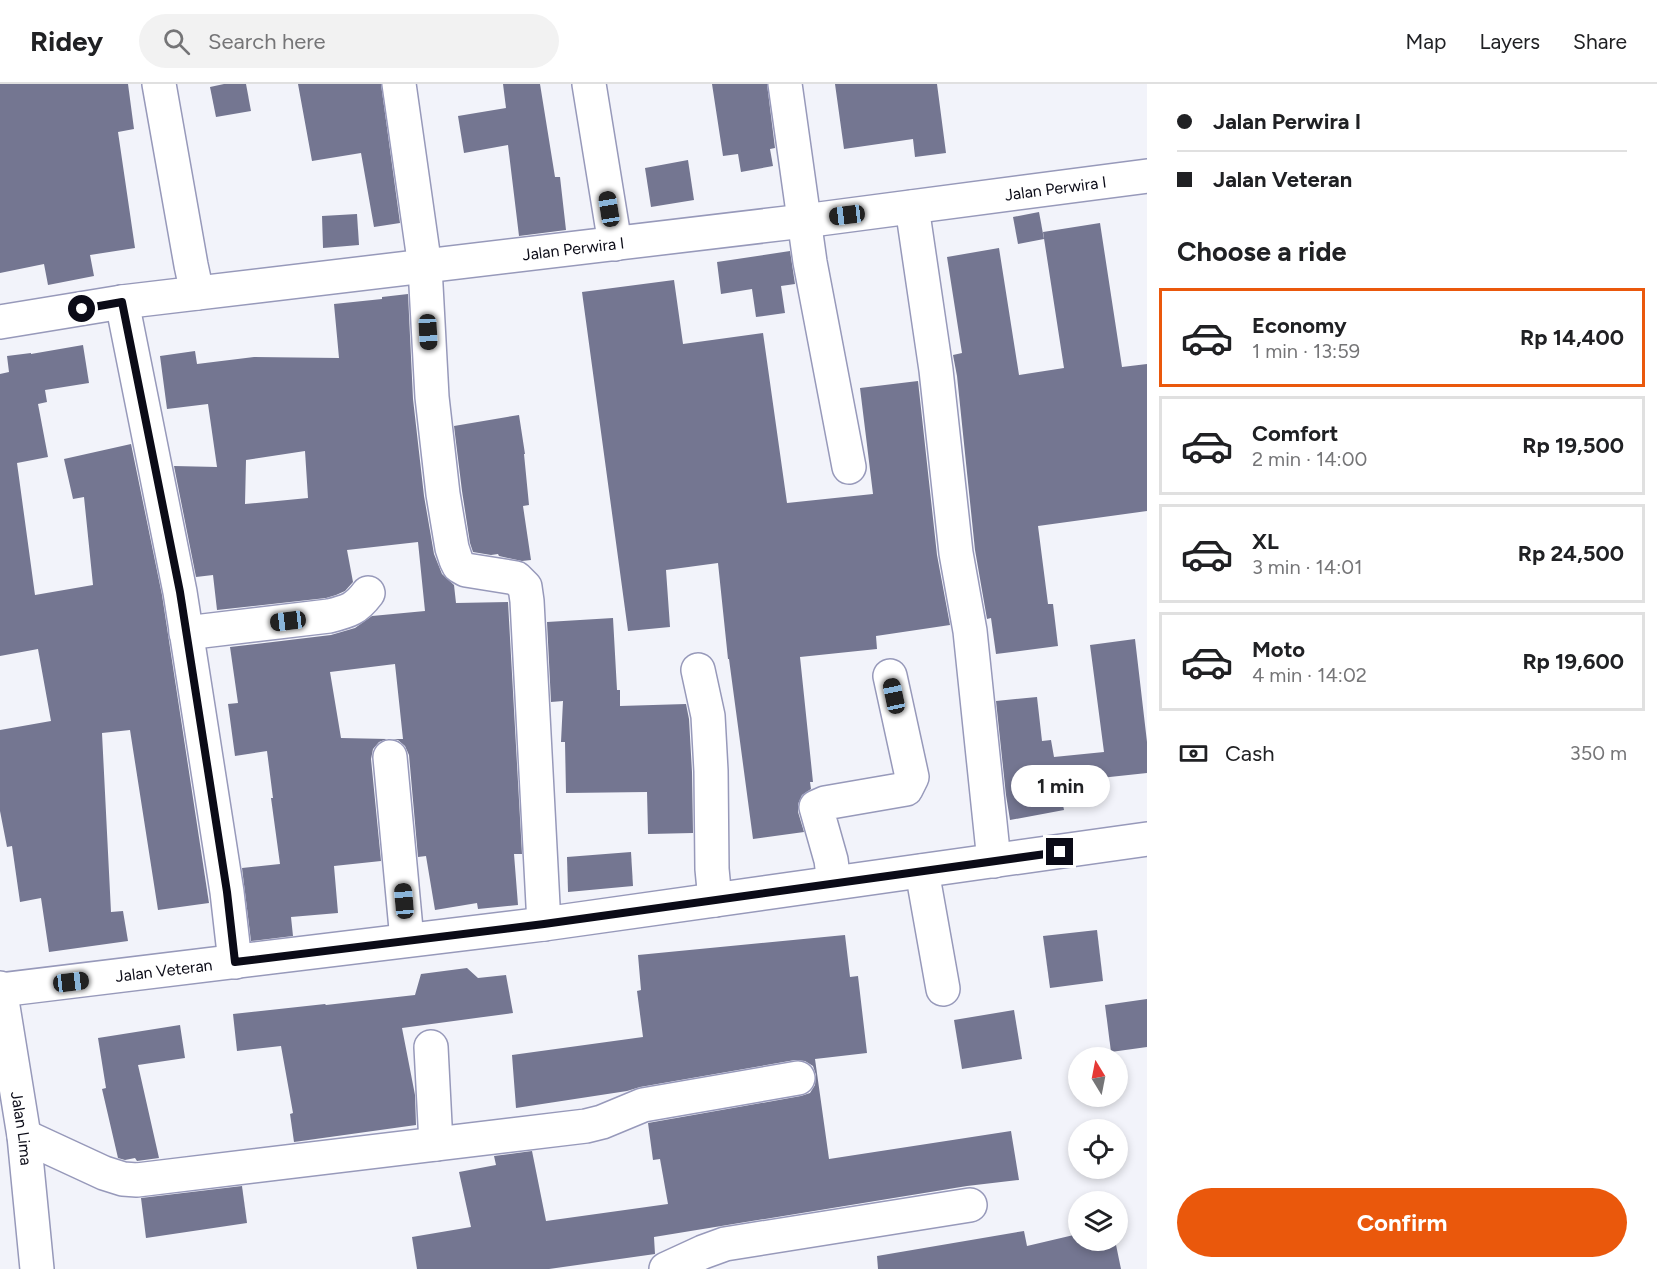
<!DOCTYPE html>
<html lang="en">
<head>
<meta charset="utf-8">
<style>
  body { margin:0; font-family:Figtree,sans-serif; background:#f2f2f2; color:#202124; height:100vh; display:flex; flex-direction:column; font-size:22px; white-space:nowrap }
  * { box-sizing:border-box; margin:0 }
  p { font-size:20px; color:#757577 }
  .icon { flex:none; width:33px; height:33px; fill:none; stroke:currentColor; stroke-width:2; stroke-linecap:round; stroke-linejoin:round }
  .map { position:relative; flex:1; overflow:hidden }
  .details { display:flex; flex-direction:column; background:#fff; width:510px }
  .details>* { flex:none }
  .banner { display:grid; align-content:center; height:132px; padding:0 30px; background:#fff }
  .needle { width:39px; rotate:350deg }
  .fabs { position:absolute; left:1068px; top:963px; display:grid; gap:12px }
  .fabs a { display:grid; place-items:center; width:60px; height:60px; border-radius:50%; background:#fff; box-shadow:0 3px 9px #0003; font-size:30px }
  .end { position:absolute; width:27px; height:27px; margin:-14px; border:8px solid #0b0b17; background:#fff; box-shadow:0 0 0 3px #fff }
  .from { border-radius:50% }
  .bubble { position:absolute; height:42px; border-radius:21px; background:#fff; box-shadow:0 3px 9px #0003; font-size:20px; font-weight:700; line-height:42px; text-align:center }
  .car { position:absolute; width:18px; height:36px; margin:-18px -9px; border-radius:8px; box-shadow:0 0 4px 2px #0007; background:linear-gradient(#222 24%,#8ab4d8 0 40%,#222 0 76%,#8ab4d8 0 86%,#222 0) }
  .banner b { display:flex; align-items:center; gap:21px; height:57px; font-size:22px }
  .banner b+b { border-top:2px solid #e0e0e0 }
  .banner i { width:15px; height:15px; background:#202124 }
  ul { padding:0; list-style:none }
  li { display:flex; align-items:center; gap:18px; height:99px; margin:0 12px 9px; padding:0 18px; border:3px solid #e0e0e0; border-radius:0px }
  li div { flex:1 }
  li b { display:block; font-size:22px }
  li em { font-style:normal; font-weight:700 }
  li.selected { border-color:#ea580c }
  li>.icon { width:54px; height:54px; stroke-width:1.5 }
  h2 { padding:0 30px; font-size:27px; line-height:72px }
  .pay { display:flex; align-items:center; gap:15px; height:66px; padding:0 30px; font-size:22px }
  .pay p { margin-inline-start:auto }
  .primary-button { display:flex; gap:12px; margin-top:auto; padding:12px 30px }
  .primary-button a { flex:1; height:69px; border-radius:36px; background:#ea580c; color:#fff; font-size:24px; font-weight:700; line-height:69px; text-align:center }
  header { display:flex; align-items:center; gap:36px; box-sizing:border-box; height:84px; padding:0 30px; background:#fff; border-bottom:2px solid #e0e0e0 }
  header strong { font-size:28px }
  nav { display:flex; gap:33px; margin-inline-start:auto; font-size:21px }
  .search { width:420px; height:54px; background:#f2f2f2; display:flex; align-items:center; gap:15px; box-sizing:border-box; padding:0 21px; border-radius:33px; color:#757577; font-size:22px }
  main { display:flex; flex:1; min-height:0 }
  .map>svg:first-child { display:block }
  .building { fill:#747691; fill-rule:evenodd }
  .lines { fill:none; stroke-linecap:round; stroke-linejoin:round }
  .minor-casing { stroke:#9799ba; stroke-width:36 }
  .minor { stroke:#fff; stroke-width:33 }
  .route { stroke:#0b0b17; stroke-width:8 }
  .labels { text-anchor:middle; stroke-width:4.5; stroke-linejoin:round; paint-order:stroke }
  .street-label { font-size:16px; fill:#0b0b17; stroke:#fff }
</style>
</head>
<body>
<header>
<strong>Ridey</strong>
<div class="search"><svg class="icon" aria-label="search" viewBox="0 0 24 24"><circle cx="10" cy="10" r="6"/><path d="M15 15l6 6"/></svg>Search here</div>
<nav><a>Map</a><a>Layers</a><a>Share</a></nav>
</header>
<main>
<div class="map">
<svg width="1147" height="1185" viewBox="0 0 1147 1185">
  <rect width="100%" height="100%" fill="#f2f3fa"/>
  <g class="building">
    <path d="M0,0H128L134,45L118,48L135,164L90,171L94,192L48,201L44,180L0,189Z"/>
    <path d="M224,0H246L251,27L216,33L210,3Z"/>
    <path d="M298,0H381L400,139L374,143L361,69L312,77Z"/>
    <path d="M503,0H540L555,93H560L566,146L519,152L508,61L464,69L458,32L506,24Z"/>
    <path d="M712,0H767L775,64L770,65L773,82L741,88L738,70L723,72Z"/>
    <path d="M835,0H937L946,69L915,73L913,55L844,65Z"/>
    <path d="M688,76L694,116L651,123L645,84Z"/>
    <path d="M1039,128L1044,155L1018,160L1013,133Z"/>
    <path d="M357,130L359,161L323,164L322,132Z"/>
    <path d="M1100,139L1122,283L1147,280V427L1038,442L1048,520H1053L1058,562L996,570L991,534L987,535L975,466L957,292L953,271L962,269L947,173L999,164L1019,291L1064,284L1043,148Z"/>
    <path d="M790,167L795,200L781,202L785,229L756,233L752,205L721,210L717,178Z"/>
    <path d="M674,196L683,260L763,249L787,419L873,410L860,304L918,297L937,471L950,541L876,552L877,565L800,573L813,698H810L811,705L802,711L798,720V728L804,748L753,755L729,575H728L718,479L666,486L670,543L628,547L582,208Z"/>
    <path d="M408,210L413,315L424,412L434,470L442,490L454,501L456,519L508,518L522,770H514L518,821L478,825L477,819L435,826L426,772L418,773L409,671L405,662L398,656L392,655H403L395,580L330,588L341,654L387,655L379,658L373,665L371,675L381,777L334,782L338,829L291,833L293,852L251,857L242,784L280,780L271,714H273L267,667L235,672L228,620L238,619L230,563L331,551L355,544L372,532L425,527L418,458L347,466L353,498L345,507L336,511L326,514L217,526L213,491L196,493L174,382L217,383L208,320L167,325L160,272L195,267L197,280L254,273L339,274L334,220L382,215V213ZM305,367L308,414L245,420L246,376Z"/>
    <path d="M83,261L89,299L45,306L47,318L38,320L48,373L17,379L35,511L93,501L84,413L73,415L64,375L131,360L162,511L209,819L158,826L130,646L102,649L111,828L123,827L128,857L49,868L41,814L20,818L12,762L7,763L0,727V646L51,637L38,565L0,572V290L9,288L7,272L31,269V270Z"/>
    <path d="M519,331L525,370H524L529,421L523,422L531,476L522,477L499,472L498,470L491,471L473,468L470,459L462,407L454,342Z"/>
    <path d="M613,534L617,606H620V622L686,620L689,635L692,688L693,749L648,750L647,708L566,709L565,658H561L563,617L551,618L547,538Z"/>
    <path d="M1135,555L1147,658V689L1091,695L1093,718L1063,721L1064,726L1010,736L1006,711L996,617L1037,613L1042,657L1051,656L1054,673L1104,668L1090,561Z"/>
    <path d="M631,768L633,802L568,808L567,773Z"/>
    <path d="M1097,846L1103,897L1050,904L1043,852Z"/>
    <path d="M845,851L850,893L858,892L867,969L815,975L829,1075L1011,1047L1019,1096L967,1102L654,1153L655,1170L549,1185H417L412,1153L471,1143L459,1088L496,1081L494,1072L532,1067L546,1137L668,1120L660,1075L653,1076L648,1039L801,1012L810,1009L815,1001L816,991L813,982L805,977L795,976L640,1003L627,1007L516,1024L512,971L643,953L637,907L641,906L638,871Z"/>
    <path d="M467,884L478,894L506,891L513,929L402,944L415,1011L416,1041L294,1058L290,1030L293,1029L281,962L237,967L233,930L325,920L326,921L415,911L421,890Z"/>
    <path d="M1147,915V963L1111,968L1105,921Z"/>
    <path d="M1014,926L1022,975L962,985L954,936Z"/>
    <path d="M180,941L185,974L138,981L159,1074L137,1077L135,1074L125,1076L118,1074L102,1005L106,1004L98,954Z"/>
    <path d="M242,1102L247,1139L146,1154L141,1114Z"/>
    <path d="M1024,1147L1027,1162L1078,1150V1156H1115L1121,1185H878L877,1172Z"/>
  </g>
  <g class="lines">
    <g class="minor-casing">
      <g id="minor">
        <path d="M159,0L191,181L197,209"/>
        <path d="M399,0L425,183L432,313L443,410L452,464L456,476L459,482L466,486L516,494L525,503L527,517L544,840"/>
        <path d="M589,0L615,160"/>
        <path d="M785,0L810,178L849,383"/>
        <path d="M912,123L936,286L956,469L970,547L994,777"/>
        <path d="M122,218L180,508L227,808L235,878"/>
        <path id="s1" d="M0,238L122,218L804,137L1147,92"/>
        <path d="M186,549L329,532C349,527 356,525 368,509"/>
        <path d="M698,586L708,632L711,687L712,785L715,816"/>
        <path d="M390,673L407,856"/>
        <path d="M922,787L943,905"/>
        <path d="M834,799L831,776L816,723L825,719L906,705L912,693L890,592"/>
        <path id="s2" d="M0,904L24,1052L37,1185"/>
        <path id="s3" d="M0,906L544,840L1147,755"/>
        <path d="M431,963L436,1060"/>
        <path d="M24,1052L104,1089L123,1095L137,1096L586,1042L602,1038L643,1021L798,994"/>
        <path d="M666,1185L703,1168L725,1160L970,1121"/>
      </g>
    </g>
    <use href="#minor" class="minor"/>
  </g>
  <g class="lines">
    <path class="route" d="M82,225L122,218L180,508L227,808L235,878L544,840L1060,768"/>
  </g>
  <g class="labels">
    <g class="street-label">
      <text dy="6" stroke="none"><textPath href="#s1" startOffset="1064">Jalan Perwira I</textPath></text>
      <text dy="6" stroke="none"><textPath href="#s1" startOffset="578">Jalan Perwira I</textPath></text>
      <text dy="6" stroke="none"><textPath href="#s3" startOffset="165">Jalan Veteran</textPath></text>
      <text dy="6" stroke="none"><textPath href="#s2" startOffset="142">Jalan Lima</textPath></text>
    </g>
  </g>
</svg>
<div class="fabs">
<a><svg class="needle" viewBox="-14 -14 28 28"><path d="M0-13l5 13h-10z" fill="#e53935"/><path d="M0 13l5-13h-10z" fill="#757577"/></svg></a>
<a><svg class="icon" aria-label="locate" viewBox="0 0 24 24"><circle cx="12" cy="12" r="6"/><path d="M12 2v4M12 18v4M2 12h4M18 12h4"/></svg></a>
<a><svg class="icon" aria-label="layers" viewBox="0 0 24 24"><path d="M12 4l9 5-9 5-9-5zM3 14l9 5 9-5"/></svg></a>
</div>
<i class="end from" style="left:82px;top:225px"></i>
<i class="end" style="left:1060px;top:768px"></i>
<div class="bubble" style="left:1011px;top:681px;width:99px">1 min</div>
<i class="car" style="left:609px;top:125px;rotate:351deg"></i>
<i class="car" style="left:847px;top:131px;rotate:263deg"></i>
<i class="car" style="left:428px;top:248px;rotate:177deg"></i>
<i class="car" style="left:288px;top:537px;rotate:263deg"></i>
<i class="car" style="left:894px;top:612px;rotate:348deg"></i>
<i class="car" style="left:404px;top:817px;rotate:355deg"></i>
<i class="car" style="left:71px;top:898px;rotate:83deg"></i>
</div>
<section class="details">
<div class="banner">
<b><i class="from"></i>Jalan Perwira I</b>
<b><i></i>Jalan Veteran</b>
</div>
<h2>Choose a ride</h2>
<ul>
<li class="selected"><svg class="icon" aria-label="car" viewBox="0 0 24 24"><path d="M5 17H2v-5l4-1 3-4h7l3 4 3 1v5h-3M9 17h6M6 11h13"/><circle cx="7" cy="17" r="2"/><circle cx="17" cy="17" r="2"/></svg><div><b>Economy</b><p>1 min · 13:59</p></div><em>Rp 14,400</em></li>
<li><svg class="icon" aria-label="car" viewBox="0 0 24 24"><path d="M5 17H2v-5l4-1 3-4h7l3 4 3 1v5h-3M9 17h6M6 11h13"/><circle cx="7" cy="17" r="2"/><circle cx="17" cy="17" r="2"/></svg><div><b>Comfort</b><p>2 min · 14:00</p></div><em>Rp 19,500</em></li>
<li><svg class="icon" aria-label="car" viewBox="0 0 24 24"><path d="M5 17H2v-5l4-1 3-4h7l3 4 3 1v5h-3M9 17h6M6 11h13"/><circle cx="7" cy="17" r="2"/><circle cx="17" cy="17" r="2"/></svg><div><b>XL</b><p>3 min · 14:01</p></div><em>Rp 24,500</em></li>
<li><svg class="icon" aria-label="car" viewBox="0 0 24 24"><path d="M5 17H2v-5l4-1 3-4h7l3 4 3 1v5h-3M9 17h6M6 11h13"/><circle cx="7" cy="17" r="2"/><circle cx="17" cy="17" r="2"/></svg><div><b>Moto</b><p>4 min · 14:02</p></div><em>Rp 19,600</em></li>
</ul>
<div class="pay"><svg class="icon" aria-label="cash" viewBox="0 0 24 24"><path d="M3 7h18v10H3z"/><circle cx="12" cy="12" r="2"/></svg>Cash<p>350 m</p></div>
<div class="primary-button"><a>Confirm</a></div>
</section>
</main>
</body>
</html>
